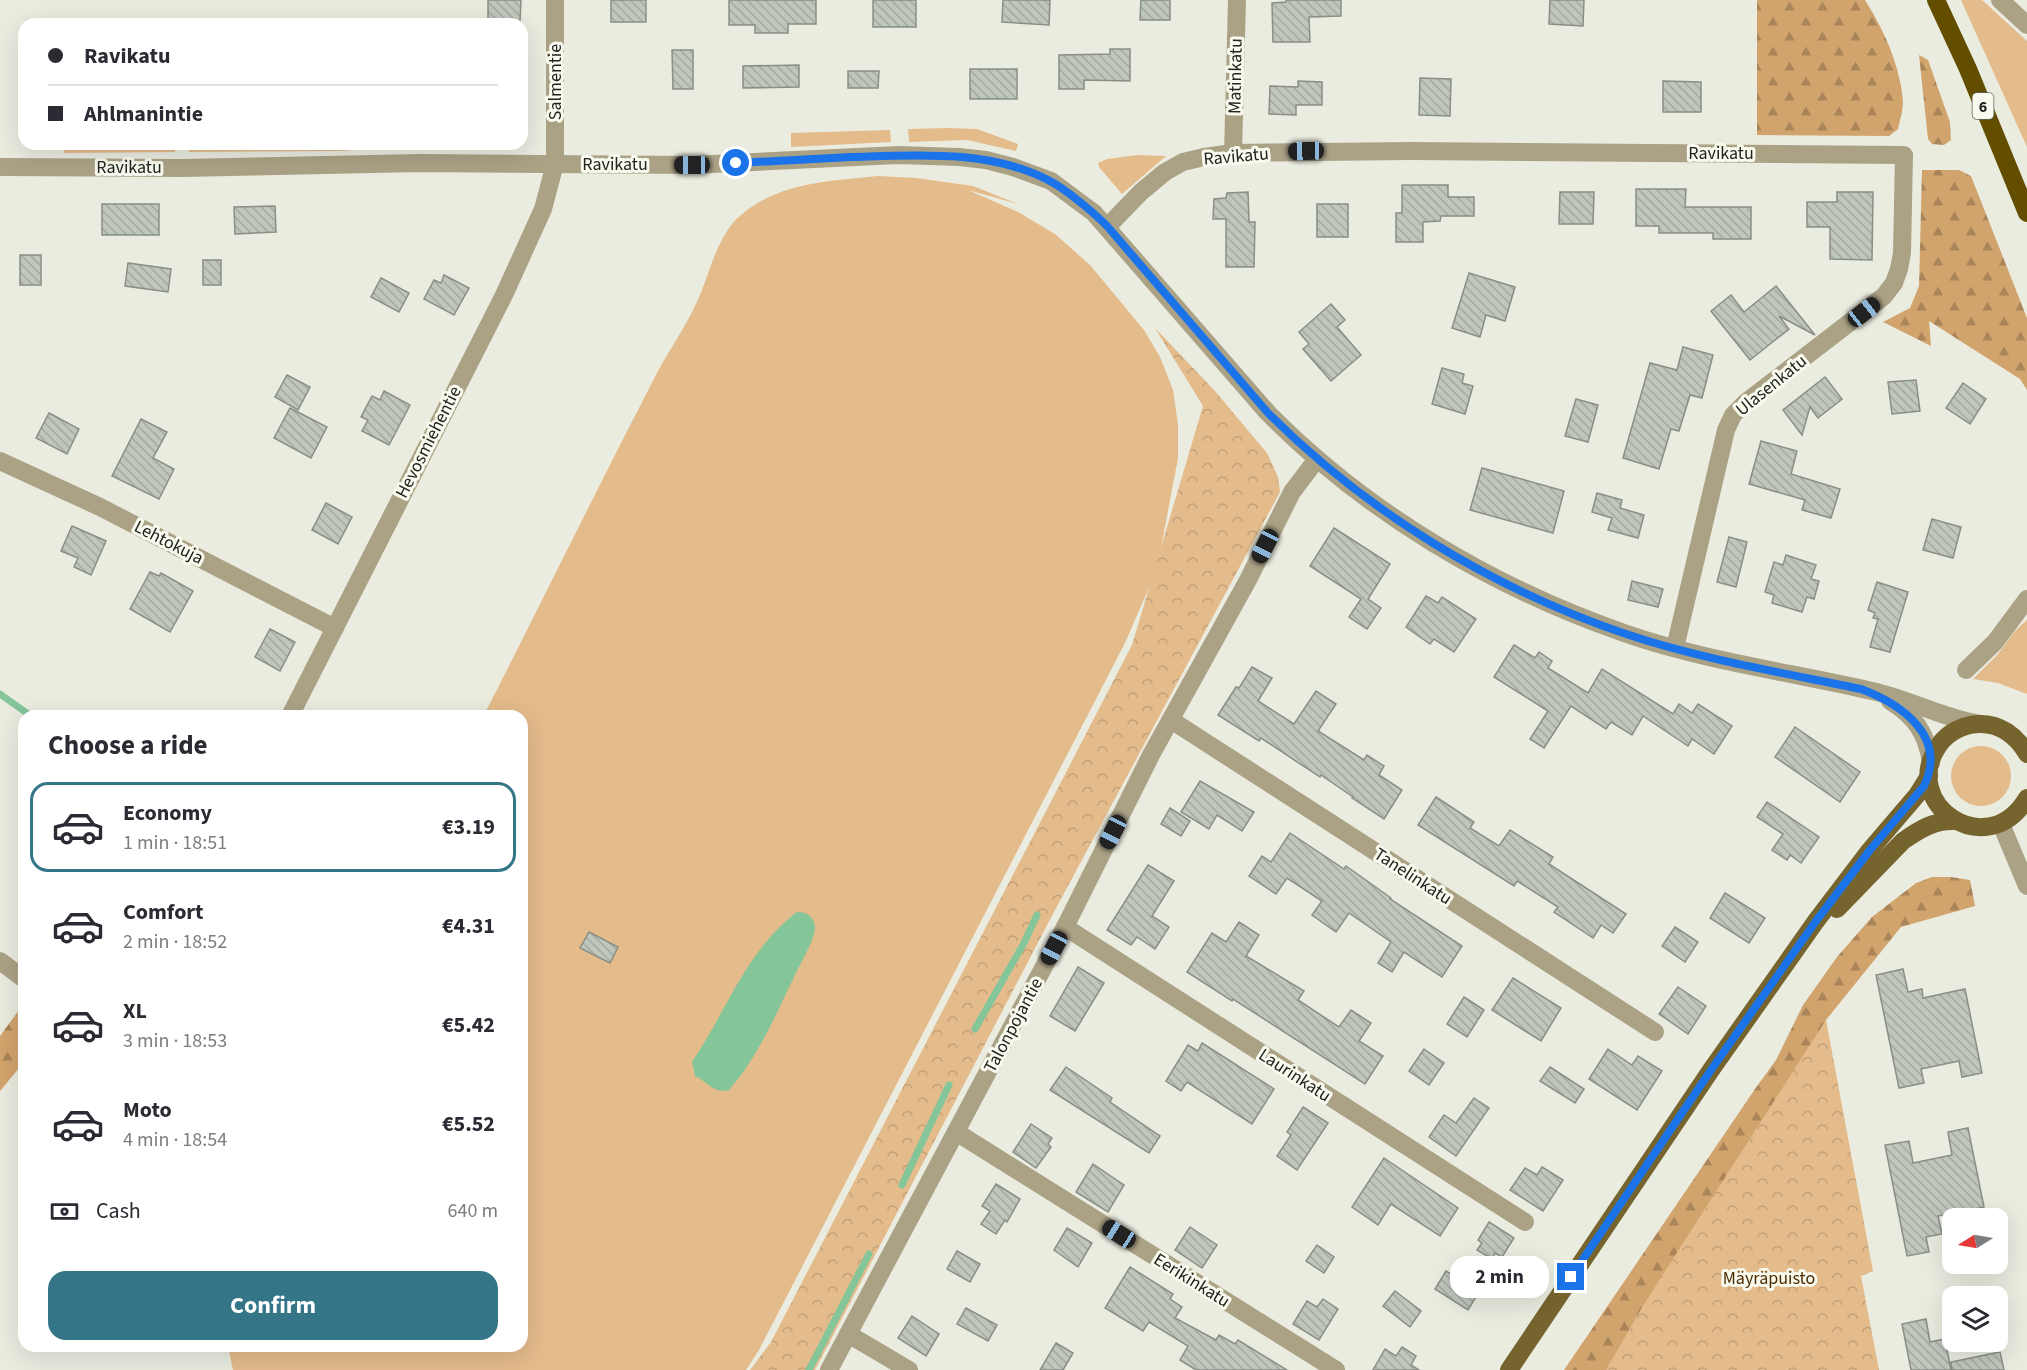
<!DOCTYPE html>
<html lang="en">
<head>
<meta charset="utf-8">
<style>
  body { margin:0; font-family:"Source Sans 3",sans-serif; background:#f7f7f7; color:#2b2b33; height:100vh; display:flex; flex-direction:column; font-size:22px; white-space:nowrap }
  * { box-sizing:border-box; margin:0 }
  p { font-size:20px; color:#7c7c81 }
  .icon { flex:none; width:33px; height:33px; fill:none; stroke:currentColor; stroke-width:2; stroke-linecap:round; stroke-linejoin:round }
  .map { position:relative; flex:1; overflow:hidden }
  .details { position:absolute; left:18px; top:710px; width:510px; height:642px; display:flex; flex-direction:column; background:#fff; border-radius:18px; box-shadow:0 6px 24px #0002 }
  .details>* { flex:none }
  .top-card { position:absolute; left:18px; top:18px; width:510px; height:132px; border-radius:18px; box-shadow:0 6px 24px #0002; display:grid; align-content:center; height:132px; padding:0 30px; background:#fff }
  .needle { width:39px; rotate:259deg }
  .buttons { position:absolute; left:1942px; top:1208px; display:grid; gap:12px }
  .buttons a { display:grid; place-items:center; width:66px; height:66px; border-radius:12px; background:#fff; box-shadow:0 6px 24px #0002; font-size:30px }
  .end { position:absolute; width:27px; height:27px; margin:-14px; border:8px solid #1a73e8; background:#fff; box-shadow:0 0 0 3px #fff }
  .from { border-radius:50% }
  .bubble { position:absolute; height:42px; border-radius:18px; background:#fff; box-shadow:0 6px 24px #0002; font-size:20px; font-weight:700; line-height:42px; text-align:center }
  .car { position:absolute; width:18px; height:36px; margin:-18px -9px; border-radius:8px; box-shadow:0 0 4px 2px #0007; background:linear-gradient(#222 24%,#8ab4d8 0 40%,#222 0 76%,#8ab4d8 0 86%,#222 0) }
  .top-card b { display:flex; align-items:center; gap:21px; height:57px; font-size:22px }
  .top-card b+b { border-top:2px solid #e1e1e2 }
  .top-card i { width:15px; height:15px; background:#2b2b33 }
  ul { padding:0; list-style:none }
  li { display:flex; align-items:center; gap:18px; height:90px; margin:0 12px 9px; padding:0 18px; border:3px solid transparent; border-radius:18px }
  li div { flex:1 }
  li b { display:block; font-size:22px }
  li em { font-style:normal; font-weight:700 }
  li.selected { border-color:#347688 }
  li>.icon { width:54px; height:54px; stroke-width:1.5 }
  h2 { padding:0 30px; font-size:27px; line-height:72px }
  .pay { display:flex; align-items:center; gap:15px; height:66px; padding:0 30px; font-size:22px }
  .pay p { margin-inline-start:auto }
  .button { display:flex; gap:12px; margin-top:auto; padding:12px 30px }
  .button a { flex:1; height:69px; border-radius:18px; background:#347688; color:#fff; font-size:24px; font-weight:700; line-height:69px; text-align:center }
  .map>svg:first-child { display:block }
  .grass { fill:#e4bb8b }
  .forest { fill:url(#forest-firs) }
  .park { fill:url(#park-crowns) }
  .water { fill:#84c59a }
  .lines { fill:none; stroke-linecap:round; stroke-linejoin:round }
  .stream { stroke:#84c59a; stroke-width:7 }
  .building { fill:url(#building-back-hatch); stroke:#898f85; stroke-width:1.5 }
  .minor { stroke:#aba286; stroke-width:18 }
  .major { stroke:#76642e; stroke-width:18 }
  .highway { stroke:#634e00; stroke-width:18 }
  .route { stroke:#1a73e8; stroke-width:8 }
  .labels { text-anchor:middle; stroke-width:6; stroke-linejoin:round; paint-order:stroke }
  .shield { fill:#f8faee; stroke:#62645d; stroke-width:1.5 }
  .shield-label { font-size:16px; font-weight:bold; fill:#22231f }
  .street-label { font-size:18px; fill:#22231f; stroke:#f8faee }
  .park-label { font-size:18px; fill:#4b2c00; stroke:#f8faee }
</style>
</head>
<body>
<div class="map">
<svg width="2027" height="1370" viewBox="0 0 2027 1370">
  <defs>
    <pattern id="forest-firs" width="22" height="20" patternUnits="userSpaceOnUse" patternTransform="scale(1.5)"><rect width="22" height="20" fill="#d2a46d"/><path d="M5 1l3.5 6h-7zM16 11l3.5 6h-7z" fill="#aa8559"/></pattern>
    <pattern id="park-crowns" width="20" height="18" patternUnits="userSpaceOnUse" patternTransform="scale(1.5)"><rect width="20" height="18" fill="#e4bb8b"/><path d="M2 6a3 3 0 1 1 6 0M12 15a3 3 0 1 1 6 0" fill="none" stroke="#c3a078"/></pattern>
    <pattern id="building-back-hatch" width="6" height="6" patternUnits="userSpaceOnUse" patternTransform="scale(1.5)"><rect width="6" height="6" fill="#bfc6bc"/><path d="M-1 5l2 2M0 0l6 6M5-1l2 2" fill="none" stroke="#a4aaa1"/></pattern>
  </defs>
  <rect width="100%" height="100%" fill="#ebece0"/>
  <g class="grass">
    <path d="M1961,0H1982L2027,41V147Z"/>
    <path d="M948,128L977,129L1018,144L1016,151L967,140L909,142L908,129Z"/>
    <path d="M890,130L891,142L791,147V133Z"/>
    <path d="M64,144H175V152L64,153Z"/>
    <path d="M189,144H361L363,149L342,151L189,152Z"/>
    <path d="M1137,155L1166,156L1122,194L1099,167L1098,163L1107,159Z"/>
    <path d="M878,176L916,178L973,186L1018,204L968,190L1018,212L1055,234L1090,265L1144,330L1160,357L1173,390L1178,424V458L1157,569L1125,643L759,1350L746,1370H233L228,1346H522V716L484,715C542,601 599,485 658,371C670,349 684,329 694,308C709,279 715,237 741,215C779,182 831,181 878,176Z"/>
    <path d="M2027,620V694L1998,683L1973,679L1998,654L2015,631Z"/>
    <circle cx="1981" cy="776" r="30"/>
  </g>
  <g class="forest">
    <path d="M1757,0H1865C1884,30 1900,65 1903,101C1903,110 1900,120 1898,129L1889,136L1757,135Z"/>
    <path d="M1919,55L1928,60L1950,122L1951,140L1944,145L1932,144L1928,139Z"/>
    <path d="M1922,170H1959L1971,176L2027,318V390L2020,379L1929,321L1931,346L1883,322L1910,308L1919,286Z"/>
    <path d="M1932,877H1951L1970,880L1975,906L1901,927L1826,1020L1830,1104L1640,1370H1564L1755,1089L1776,1060L1803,1005L1837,957L1872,917L1916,883Z"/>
    <path d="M24,1003V1062L0,1091V1036Z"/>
  </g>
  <g class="park">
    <path d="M1155,328L1215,391L1267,453L1278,477L1280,492L1055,910L815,1370H750L771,1342L1132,645L1203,406Z"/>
    <path d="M1826,1020L1873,1271L1861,1276L1879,1370H1606L1644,1304Z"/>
  </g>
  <path class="water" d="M797,912C807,911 815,918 815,928C814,941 801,962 795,975C776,1014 758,1057 729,1090C715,1095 707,1081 695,1076L692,1062C728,1009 744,953 797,912Z"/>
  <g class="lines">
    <g class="stream">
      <path d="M0,694L31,716"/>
      <path d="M975,1029L1024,943L1037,915"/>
      <path d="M902,1185L949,1085"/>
      <path d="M809,1370L869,1254"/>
    </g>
  </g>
  <g class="building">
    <path d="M488,0H521L520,21H488Z"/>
    <rect x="611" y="0" width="35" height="22"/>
    <path d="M729,0H816V24H788V33H755V25H729Z"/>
    <rect x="873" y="0" width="43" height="27"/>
    <path d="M1003,0H1050L1049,25L1002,22Z"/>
    <path d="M1141,0H1170V20H1140Z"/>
    <path d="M1286,0H1341V16L1309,17L1310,42H1273L1272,3L1286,2Z"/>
    <path d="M1550,0H1584L1583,26L1549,24Z"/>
    <path d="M1110,49H1130V81L1084,80V89H1059V55L1110,54Z"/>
    <path d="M672,50H693V89H673Z"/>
    <path d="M799,65V87L743,88V66Z"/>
    <rect x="970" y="69" width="47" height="30"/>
    <path d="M848,71H879L878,88H848Z"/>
    <path d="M1420,78L1451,79L1450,116L1419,115Z"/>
    <path d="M1298,81L1322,82V105H1296V115L1269,114L1270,86L1298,87Z"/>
    <path d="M1663,81L1701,82V112H1663Z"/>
    <path d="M1402,185H1448V197H1474V216H1441L1440,221L1423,222V242H1396V213H1402Z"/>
    <path d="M1636,189H1686L1685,207H1751V239H1713V233H1659V226H1636Z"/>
    <path d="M1248,192L1249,222H1255L1254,267H1226V219H1213L1214,199L1226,198L1227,193Z"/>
    <path d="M1560,192H1594L1593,224H1559Z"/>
    <path d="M1837,192H1873L1872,260L1830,259V227H1807V202H1837Z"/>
    <rect x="102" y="204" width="57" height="31"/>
    <rect x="1317" y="204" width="31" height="33"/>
    <path d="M275,206L276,232L235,234L234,207Z"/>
    <rect x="20" y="255" width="21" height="30"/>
    <rect x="203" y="260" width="18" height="25"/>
    <path d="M128,263L171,269L168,292L125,286Z"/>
    <path d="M1469,273L1515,287L1505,321L1486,315L1480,337L1452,328Z"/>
    <path d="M444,275L469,288L454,315L424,299L434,280L441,283Z"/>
    <path d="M381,278L409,293L399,312L371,297Z"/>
    <path d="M1776,286L1815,335L1779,316L1789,329L1750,360L1711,311L1731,295L1744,312Z"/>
    <path d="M1331,304L1345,320L1337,327L1361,355L1331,381L1303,349L1309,344L1299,332Z"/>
    <path d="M1683,347L1713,355L1702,398L1690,395L1679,431L1671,429L1659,469L1623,458L1650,363L1677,370Z"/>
    <path d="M1442,368L1464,374L1462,383L1473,386L1465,414L1432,404Z"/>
    <path d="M287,375L310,387L298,410L275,397Z"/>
    <path d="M1825,377L1842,399L1818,418L1810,407L1802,435L1783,410Z"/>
    <path d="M1916,380L1920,411L1892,414L1888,382Z"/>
    <path d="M1963,383L1986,399L1970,424L1946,408Z"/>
    <path d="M384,391L410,405L389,445L362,431L368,420L361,417L372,396L380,400Z"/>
    <path d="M1576,399L1598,405L1588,442L1565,436Z"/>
    <path d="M290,408L327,427L311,458L274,438Z"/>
    <path d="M49,413L79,429L67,454L36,438Z"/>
    <path d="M141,419L167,432L153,458L174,469L159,499L112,476Z"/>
    <path d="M1761,441L1797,451L1791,474L1840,489L1831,518L1802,510L1805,500L1749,484Z"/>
    <path d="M1482,468L1564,491L1553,533L1470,510Z"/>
    <path d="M1597,493L1622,500L1620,508L1644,515L1638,538L1608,530L1612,518L1592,512Z"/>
    <path d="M326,503L352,517L338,544L312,530Z"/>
    <path d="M1932,519L1961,527L1953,558L1923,550Z"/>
    <path d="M72,526L106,541L91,575L74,567L78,558L61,551Z"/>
    <path d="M1334,528L1390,564L1368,599L1381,608L1367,629L1349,617L1361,599L1310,566Z"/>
    <path d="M1729,537L1747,542L1736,587L1717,582Z"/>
    <path d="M1786,555L1816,565L1811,579L1819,581L1814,599L1807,597L1802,612L1772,603L1774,595L1765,592L1774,562L1783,565Z"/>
    <path d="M150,572L159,576L161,573L193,591L170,632L130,609Z"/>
    <path d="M1632,581L1663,589L1658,607L1628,600Z"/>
    <path d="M1877,582L1908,592L1890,652L1870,647L1878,619L1873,618L1875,613L1868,610Z"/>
    <path d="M1426,596L1438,603L1442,597L1476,619L1454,652L1434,639L1430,644L1406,627Z"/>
    <path d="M270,629L295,642L280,671L255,657Z"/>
    <path d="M1514,645L1535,658L1539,652L1552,661L1548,668L1588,693L1602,669L1673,714L1679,704L1692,713L1698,704L1732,726L1714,754L1692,739L1688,746L1643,716L1632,735L1611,722L1606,729L1571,706L1544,748L1530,739L1548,711L1494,677Z"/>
    <path d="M1252,667L1272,678L1258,701L1294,724L1316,691L1336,704L1318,731L1364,760L1367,755L1384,766L1379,775L1402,790L1384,819L1352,798L1353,797L1321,775L1320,777L1261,738L1259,741L1218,715L1236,687L1239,688Z"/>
    <path d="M1795,727L1860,772L1840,802L1775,757Z"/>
    <path d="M1200,781L1254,812L1242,831L1217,815L1209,829L1181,812Z"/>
    <path d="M1436,797L1474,822L1470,828L1499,846L1510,830L1553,857L1549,864L1626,914L1613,933L1601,925L1593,938L1554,912L1558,907L1517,881L1514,886L1418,825Z"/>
    <path d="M1767,802L1819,837L1801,863L1790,855L1787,860L1772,850L1783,834L1757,817Z"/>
    <path d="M1170,808L1190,821L1181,836L1161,824Z"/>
    <path d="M1290,833L1344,869L1346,866L1391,898L1390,899L1462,946L1442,977L1404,952L1392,972L1378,963L1391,942L1349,913L1336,932L1312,915L1322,901L1287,878L1276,894L1249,876L1262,856L1271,862Z"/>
    <path d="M1148,865L1174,881L1152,916L1169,927L1155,949L1137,937L1131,945L1107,930Z"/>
    <path d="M1725,893L1765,918L1749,943L1710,918Z"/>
    <path d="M1239,922L1259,935L1246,956L1304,991L1298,1000L1339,1027L1351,1010L1371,1023L1359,1041L1383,1056L1365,1084L1233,999L1232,1001L1187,972L1212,933L1226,942Z"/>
    <path d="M1675,927L1698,942L1685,962L1662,946Z"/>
    <path d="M589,932L618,947L610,963L580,948Z"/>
    <path d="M1078,967L1104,983L1075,1031L1050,1016Z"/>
    <path d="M1903,969L1908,992L1922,989L1923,998L1965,989L1982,1073L1962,1077L1959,1061L1921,1069L1924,1083L1899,1088L1876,975Z"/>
    <path d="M1513,978L1561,1008L1541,1041L1492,1010Z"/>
    <path d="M1678,987L1706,1006L1688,1034L1659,1014Z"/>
    <path d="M1464,997L1484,1010L1467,1037L1447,1024Z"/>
    <path d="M1202,1043L1274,1089L1252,1124L1187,1082L1181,1091L1166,1081L1188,1045L1198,1051Z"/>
    <path d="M1424,1049L1444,1063L1429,1085L1409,1071Z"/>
    <path d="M1608,1049L1632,1065L1638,1056L1662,1071L1637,1110L1589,1079Z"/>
    <path d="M1066,1067L1112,1098L1110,1102L1160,1136L1149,1153L1050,1090Z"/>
    <path d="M1550,1067L1584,1089L1575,1103L1540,1081Z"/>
    <path d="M1474,1098L1489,1108L1456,1156L1429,1137L1444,1115L1456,1123Z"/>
    <path d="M1303,1107L1328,1123L1297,1170L1277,1156L1291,1135L1287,1132Z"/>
    <path d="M1031,1124L1052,1138L1048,1144L1051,1147L1036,1168L1013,1152Z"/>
    <path d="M1968,1128L1984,1207L1938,1216L1942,1234L1926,1237L1929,1252L1907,1256L1885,1145L1909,1141L1913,1163L1952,1155L1948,1132Z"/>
    <path d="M1384,1158L1458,1208L1440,1236L1391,1204L1378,1225L1352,1207Z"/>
    <path d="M1093,1164L1124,1185L1108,1212L1076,1192Z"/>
    <path d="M1542,1167L1563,1180L1543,1211L1510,1190L1525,1168L1537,1175Z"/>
    <path d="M996,1184L1020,1199L1007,1222L1005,1220L996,1234L981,1224L990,1211L982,1206Z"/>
    <path d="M1489,1222L1514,1238L1502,1257L1495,1253L1492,1259L1477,1250L1482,1243L1478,1240Z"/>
    <path d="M1190,1227L1217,1245L1202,1268L1175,1250Z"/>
    <path d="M1067,1228L1092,1243L1078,1267L1054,1250Z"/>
    <path d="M1317,1245L1334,1257L1324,1273L1306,1261Z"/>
    <path d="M957,1251L980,1264L970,1282L947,1269Z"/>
    <path d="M1130,1267L1173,1294L1170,1299L1182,1307L1175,1318L1216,1340L1219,1335L1235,1344L1238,1340L1287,1370H1196L1180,1360L1188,1346L1149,1322L1143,1331L1105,1308Z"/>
    <path d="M1446,1271L1479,1292L1468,1310L1435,1289Z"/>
    <path d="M1395,1291L1421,1311L1410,1327L1383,1306Z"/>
    <path d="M1323,1299L1338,1309L1319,1340L1293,1324L1307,1301L1317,1307Z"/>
    <path d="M966,1308L997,1325L988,1341L957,1324Z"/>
    <path d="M912,1316L939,1334L926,1356L898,1338Z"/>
    <path d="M1926,1319L1930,1342L1945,1339L1951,1370H1911L1902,1324Z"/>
    <path d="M1056,1343L1073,1353L1063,1370H1040Z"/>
    <path d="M1402,1347L1416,1356L1411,1365L1419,1370H1373L1385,1349L1396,1356Z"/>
    <path d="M2000,1352L2004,1370H1952L1951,1362Z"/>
  </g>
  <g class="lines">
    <g class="minor">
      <path d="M2000,0L2027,25"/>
      <path d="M1233,153L1237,0"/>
      <path d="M0,167L181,168L420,163L692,165L898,155L959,157L986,160L1013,167L1051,181L1094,213L1268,413C1367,513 1492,587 1624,633C1704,661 1790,672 1872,691C1909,699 1942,718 1980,724"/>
      <path d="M1108,226L1141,192L1165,172L1183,162L1204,157L1233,153L1411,151L1904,155L1902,253L1899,269L1894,283L1884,296L1745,403L1733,415L1726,430L1675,648"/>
      <path d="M0,461L100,507L335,628"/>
      <path d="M1966,670L1995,642L2027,599"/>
      <path d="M1890,701C1915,716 1927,734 1931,763"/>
      <path d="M290,716L504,295L543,209L555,164V0"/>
      <path d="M1171,720L1655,1032"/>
      <path d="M2001,824L2027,886"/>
      <path d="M1065,927L1525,1222"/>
      <path d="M0,961L24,979"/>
      <path d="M956,1132L1336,1370"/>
      <path d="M848,1334L909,1370"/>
      <path d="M829,1370L1065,927L1151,755L1248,580L1292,492L1317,459"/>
    </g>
    <g class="major">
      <path d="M2027,754C2017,736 2000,723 1978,724C1963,725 1948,732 1939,745C1898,803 1987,865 2027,798"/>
      <path d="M1837,909L1903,841C1920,829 1935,820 1955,821"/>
      <path d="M1509,1370L1711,1070L1816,921L1870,850L1917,795L1929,776"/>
    </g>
    <path class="highway" d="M1936,0L1968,69L2027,213"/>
  </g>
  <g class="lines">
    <path class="route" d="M736,163C775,161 813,159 851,157C917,155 990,149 1050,181C1067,190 1094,213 1107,226L1268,413C1367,512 1493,589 1626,634C1700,659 1784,673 1861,689C1901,704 1948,736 1924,786L1870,850L1816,921L1711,1070L1571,1277"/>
  </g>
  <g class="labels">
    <rect class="shield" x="1972.5" y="93" width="21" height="26" rx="4.5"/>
    <g class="shield-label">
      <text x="1983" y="112">6</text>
    </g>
    <g class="street-label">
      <text transform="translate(1235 76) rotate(-89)" y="6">Matinkatu</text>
      <text transform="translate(555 82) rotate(-90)" y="6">Salmentie</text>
      <text x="1721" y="159">Ravikatu</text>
      <text transform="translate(1236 156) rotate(-5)" y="6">Ravikatu</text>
      <text x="615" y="170">Ravikatu</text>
      <text x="129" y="173">Ravikatu</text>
      <text transform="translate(1771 385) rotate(-39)" y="6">Ulasenkatu</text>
      <text transform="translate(428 442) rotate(-63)" y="6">Hevosmiehentie</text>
      <text transform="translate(169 542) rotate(27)" y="6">Lehtokuja</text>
      <text transform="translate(1413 876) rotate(33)" y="6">Tanelinkatu</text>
      <text transform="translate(1013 1025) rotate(-62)" y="6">Talonpojantie</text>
      <text transform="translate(1295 1075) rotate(33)" y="6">Laurinkatu</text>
      <text transform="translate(1192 1280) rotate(32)" y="6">Eerikinkatu</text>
    </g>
    <g class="park-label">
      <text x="1769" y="1284">Mäyräpuisto</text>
    </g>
  </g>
</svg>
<div class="buttons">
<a><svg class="needle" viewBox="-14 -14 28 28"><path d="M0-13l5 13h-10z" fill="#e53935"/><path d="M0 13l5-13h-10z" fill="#7c7c81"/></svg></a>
<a><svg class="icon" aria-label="layers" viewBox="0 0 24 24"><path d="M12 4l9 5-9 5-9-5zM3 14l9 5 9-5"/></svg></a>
</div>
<i class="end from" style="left:736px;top:163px"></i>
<i class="end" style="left:1571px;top:1277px"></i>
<div class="bubble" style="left:1450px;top:1256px;width:99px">2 min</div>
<i class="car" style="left:1306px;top:151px;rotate:269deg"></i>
<i class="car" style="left:692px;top:165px;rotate:270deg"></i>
<i class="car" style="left:1864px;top:312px;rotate:52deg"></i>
<i class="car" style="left:1265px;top:546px;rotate:207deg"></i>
<i class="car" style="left:1113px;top:832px;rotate:207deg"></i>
<i class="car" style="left:1054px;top:948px;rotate:208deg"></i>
<i class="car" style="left:1119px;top:1234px;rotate:302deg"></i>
<div class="top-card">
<b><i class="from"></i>Ravikatu</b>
<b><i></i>Ahlmanintie</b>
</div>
<section class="details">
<h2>Choose a ride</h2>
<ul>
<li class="selected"><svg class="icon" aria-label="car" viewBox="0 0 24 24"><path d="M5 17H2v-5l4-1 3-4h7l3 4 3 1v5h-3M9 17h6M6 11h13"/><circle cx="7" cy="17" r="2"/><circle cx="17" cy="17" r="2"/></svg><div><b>Economy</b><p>1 min · 18:51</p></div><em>€3.19</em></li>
<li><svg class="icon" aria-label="car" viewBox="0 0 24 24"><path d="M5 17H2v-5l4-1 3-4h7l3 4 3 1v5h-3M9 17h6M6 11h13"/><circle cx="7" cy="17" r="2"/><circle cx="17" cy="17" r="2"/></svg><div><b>Comfort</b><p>2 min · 18:52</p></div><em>€4.31</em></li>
<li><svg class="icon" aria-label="car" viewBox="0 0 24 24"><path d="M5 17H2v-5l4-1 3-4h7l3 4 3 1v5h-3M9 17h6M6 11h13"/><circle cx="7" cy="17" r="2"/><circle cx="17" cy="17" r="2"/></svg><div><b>XL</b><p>3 min · 18:53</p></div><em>€5.42</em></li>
<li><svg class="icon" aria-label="car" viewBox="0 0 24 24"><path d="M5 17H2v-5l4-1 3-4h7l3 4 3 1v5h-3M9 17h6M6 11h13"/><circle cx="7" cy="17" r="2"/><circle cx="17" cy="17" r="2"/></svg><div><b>Moto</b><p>4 min · 18:54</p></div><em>€5.52</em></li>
</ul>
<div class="pay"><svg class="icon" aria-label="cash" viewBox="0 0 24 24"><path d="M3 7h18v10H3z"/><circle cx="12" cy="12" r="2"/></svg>Cash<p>640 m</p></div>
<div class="button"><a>Confirm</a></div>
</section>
</div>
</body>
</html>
